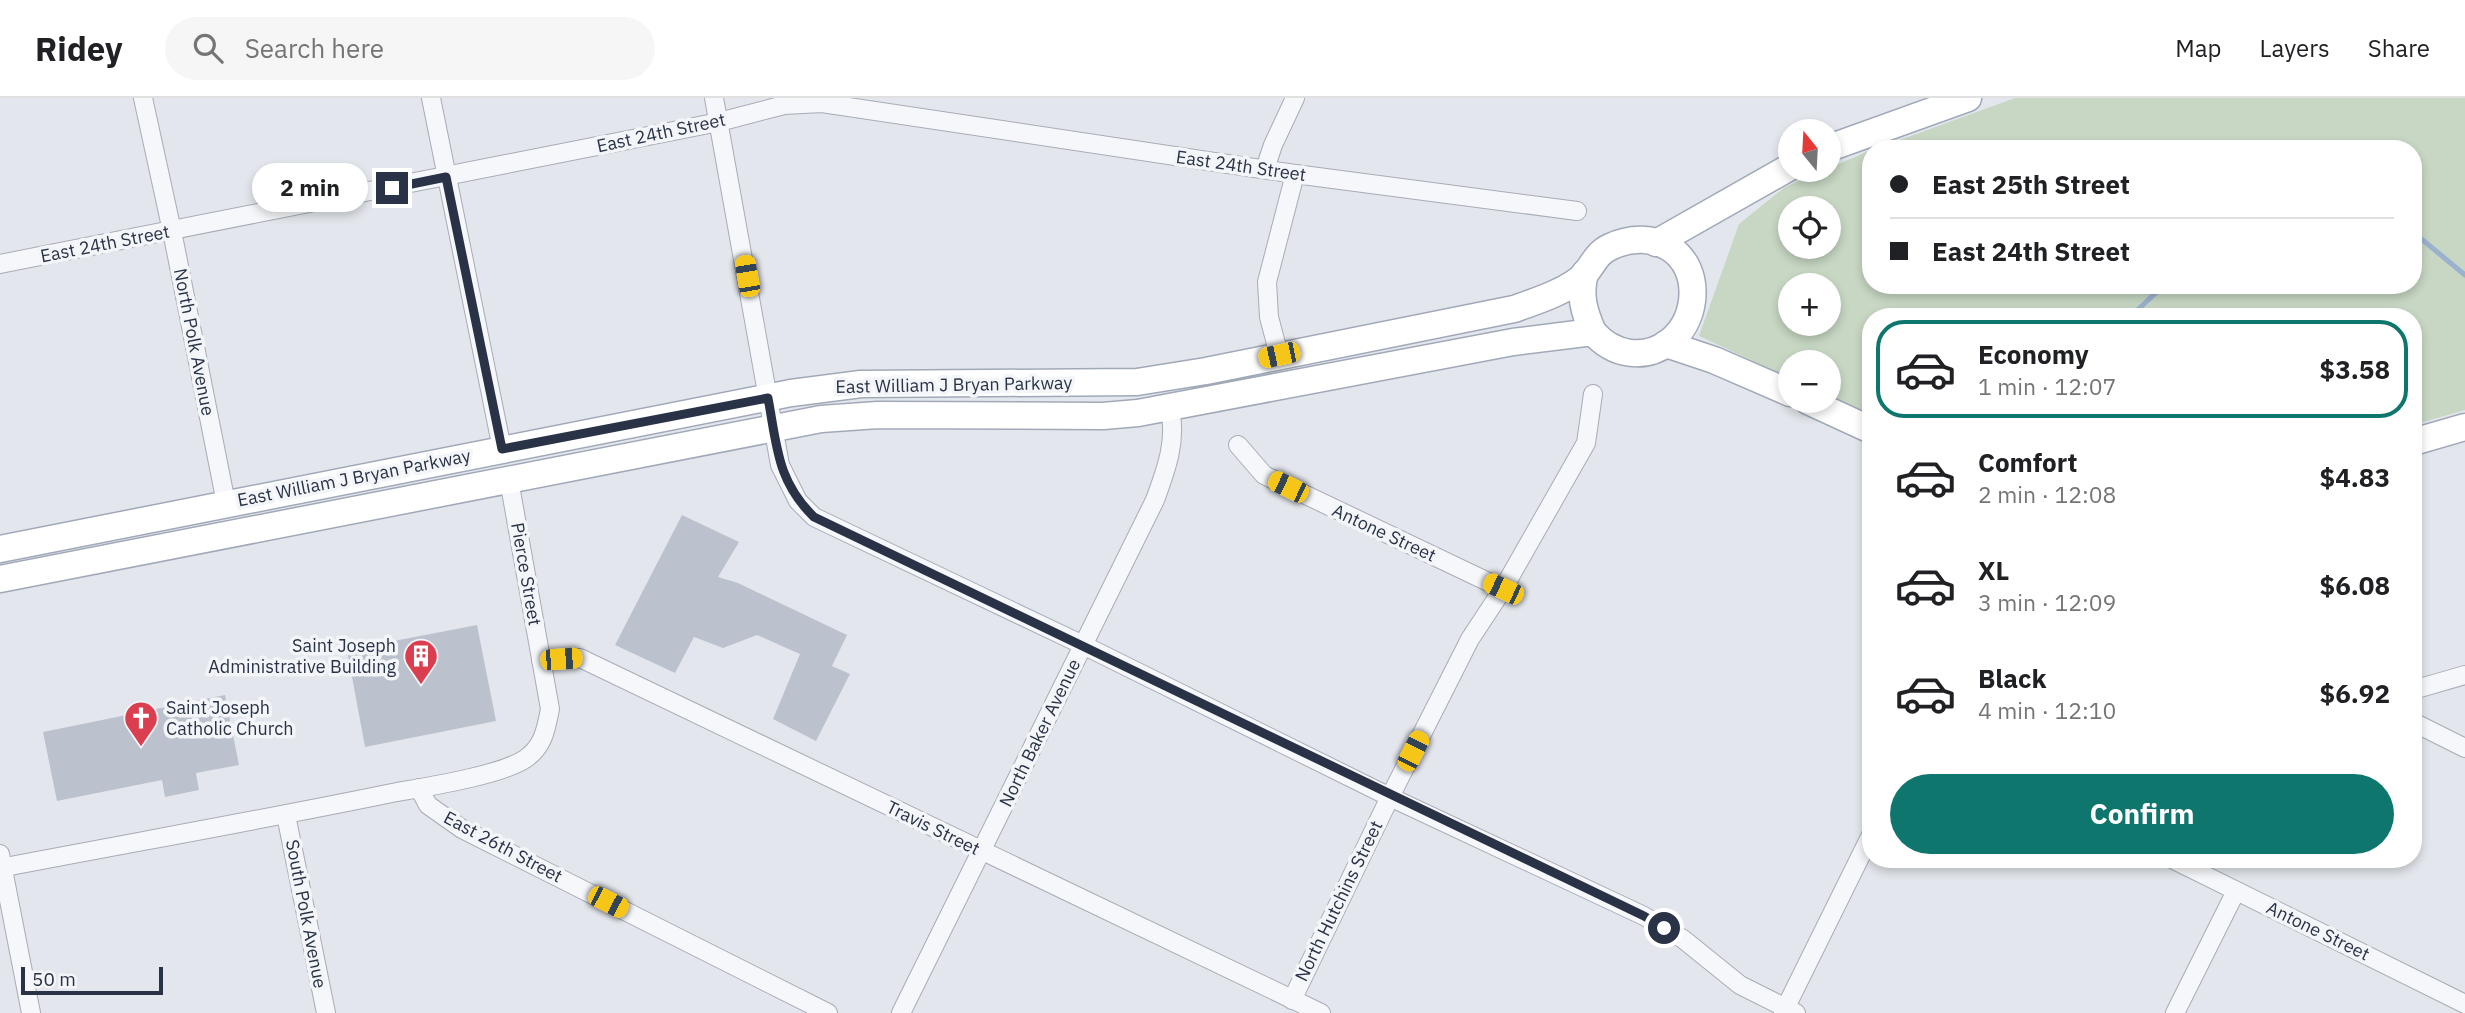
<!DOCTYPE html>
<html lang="en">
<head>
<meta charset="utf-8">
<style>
  body { margin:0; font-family:"IBM Plex Sans",sans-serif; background:#f6f6f6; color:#202124; height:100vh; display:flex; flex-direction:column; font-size:26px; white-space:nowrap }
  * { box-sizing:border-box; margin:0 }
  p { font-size:23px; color:#757577 }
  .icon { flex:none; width:38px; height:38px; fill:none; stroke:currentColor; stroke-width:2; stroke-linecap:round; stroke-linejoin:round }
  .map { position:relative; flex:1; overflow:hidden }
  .drawer { position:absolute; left:1862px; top:210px; width:560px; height:560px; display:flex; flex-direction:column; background:#fff; border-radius:28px; box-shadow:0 4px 10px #0003 }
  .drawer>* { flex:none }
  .guide { position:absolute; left:1862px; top:42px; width:560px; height:154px; border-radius:28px; box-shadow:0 4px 10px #0003; display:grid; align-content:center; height:154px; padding:0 28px; background:#fff }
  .needle { width:46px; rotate:342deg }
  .buttons { position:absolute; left:1778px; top:21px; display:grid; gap:14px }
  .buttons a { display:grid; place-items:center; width:63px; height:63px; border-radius:50%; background:#fff; box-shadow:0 4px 10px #0003; font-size:35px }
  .scale { position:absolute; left:21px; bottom:18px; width:142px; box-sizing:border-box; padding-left:7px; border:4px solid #293246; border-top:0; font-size:19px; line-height:24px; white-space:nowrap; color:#293246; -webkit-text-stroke:5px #f3f5f9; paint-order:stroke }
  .end { position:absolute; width:32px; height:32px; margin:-16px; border:9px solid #293246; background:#fff; box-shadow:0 0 0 4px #fff }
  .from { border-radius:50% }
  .bubble { position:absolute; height:49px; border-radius:24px; background:#fff; box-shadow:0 4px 10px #0003; font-size:23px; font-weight:700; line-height:49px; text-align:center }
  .car { position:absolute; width:21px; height:42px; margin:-21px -10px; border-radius:9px; box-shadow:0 0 5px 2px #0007; background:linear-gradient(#f5c518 24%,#345 0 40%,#f5c518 0 76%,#345 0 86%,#f5c518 0) }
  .guide b { display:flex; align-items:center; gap:24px; height:66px; font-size:26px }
  .guide b+b { border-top:2px solid #e0e0e0 }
  .guide i { width:18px; height:18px; background:#202124 }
  ul { padding:12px 0 0; list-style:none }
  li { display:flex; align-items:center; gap:21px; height:98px; margin:0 14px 10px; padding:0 14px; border:4px solid transparent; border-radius:28px }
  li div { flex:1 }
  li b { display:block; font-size:26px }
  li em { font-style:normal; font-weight:700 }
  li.on { border-color:#0f766e }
  li>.icon { width:63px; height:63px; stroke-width:1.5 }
  .button { display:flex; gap:14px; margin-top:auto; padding:14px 28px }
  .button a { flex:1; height:80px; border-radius:42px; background:#0f766e; color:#fff; font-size:28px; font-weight:700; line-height:80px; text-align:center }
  header { display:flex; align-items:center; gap:42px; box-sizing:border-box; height:98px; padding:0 35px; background:#fff; border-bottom:2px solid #e0e0e0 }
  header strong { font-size:33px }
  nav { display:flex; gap:38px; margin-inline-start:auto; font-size:24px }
  .search { width:490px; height:63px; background:#f6f6f6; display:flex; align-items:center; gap:18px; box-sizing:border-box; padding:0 24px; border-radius:38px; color:#757577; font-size:26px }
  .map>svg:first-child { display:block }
  .green { fill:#c7d7c3; fill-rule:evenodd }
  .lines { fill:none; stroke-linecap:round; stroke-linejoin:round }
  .stream { stroke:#9bb2cf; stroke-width:5 }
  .building { fill:#bcc2cd }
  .street-casing { stroke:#a7acb7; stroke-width:20 }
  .primary-casing { stroke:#a1a9b9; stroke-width:29 }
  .street { stroke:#f6f7fa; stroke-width:18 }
  .primary { stroke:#fff; stroke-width:26 }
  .route { stroke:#293246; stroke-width:9 }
  .labels { text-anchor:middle; stroke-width:7; stroke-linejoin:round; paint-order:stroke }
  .street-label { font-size:18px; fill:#293246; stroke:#f3f5f9 }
  .poi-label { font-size:18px; fill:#293246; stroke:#f3f5f9; text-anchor:end }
</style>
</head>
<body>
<header>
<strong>Ridey</strong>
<div class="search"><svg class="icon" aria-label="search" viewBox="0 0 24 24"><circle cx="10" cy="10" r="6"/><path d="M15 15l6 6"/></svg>Search here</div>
<nav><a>Map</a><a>Layers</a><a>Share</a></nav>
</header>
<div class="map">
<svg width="2465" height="915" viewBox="0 0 2465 915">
  <rect width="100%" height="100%" fill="#e3e6ec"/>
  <path class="green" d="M2015,0H2465V312L2413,327V219H1871V317L1829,298V264H1790V280L1699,238L1739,126L1785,89L1871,52V187H2413V51H1875ZM1790,110H1829V149H1790ZM1790,187H1829V226H1790Z"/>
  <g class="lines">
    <g class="stream">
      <path d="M2413,134L2465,177"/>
      <path d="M2130,219L2164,187"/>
    </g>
  </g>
  <g class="building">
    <path d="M682,417L739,444L718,479L738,485L847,537L832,568L850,576L816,643L773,621L800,556L757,537L723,550L694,539L675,575L615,547Z"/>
    <path d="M477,527L496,623L365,649L347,552Z"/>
    <path d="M225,597L239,667L196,675L199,692L165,699L162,682L57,703L43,634Z"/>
  </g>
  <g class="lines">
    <g class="street-casing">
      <g id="street">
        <path d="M143,0L172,133L226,405"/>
        <path d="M431,0L502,351"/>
        <path d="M714,0L780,367L798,403L814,419L1083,547L1390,699L1644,818L1683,841L1740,887L1796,915"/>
        <path d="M1265,71L1273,47L1295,0"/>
        <path d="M0,166L719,24L784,7L822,5L1295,76L1577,113"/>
        <path d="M1279,257L1269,219L1267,184L1295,76"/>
        <path d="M1238,347L1264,377L1503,491"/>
        <path d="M541,562L580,560L1321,915"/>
        <path d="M2413,592L2465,577"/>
        <path d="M2413,624L2465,650"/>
        <path d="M419,690L428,707L462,731L828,915"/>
        <path d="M286,717L326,915"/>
        <path d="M0,756L31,915"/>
        <path d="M2172,761L2465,906"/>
        <path d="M0,770C130,745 261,722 392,695C425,689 499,678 525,661C543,649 546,632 550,611L509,382"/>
        <path d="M1292,902L1390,699L1470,541L1503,491L1586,345L1593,296"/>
        <path d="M901,915L1155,402C1166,372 1177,343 1170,311"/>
        <path d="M1783,915L1871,737"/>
        <path d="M2175,915L2236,793"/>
      </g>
    </g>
    <g class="primary-casing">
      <g id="primary">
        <path d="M1829,50L1968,0"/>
        <path d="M1656,145L1790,69"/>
        <path d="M1585,175C1579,197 1584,214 1593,234"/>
        <path d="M1666,246L1714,262L1790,295"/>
        <path d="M1808,303L1871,332"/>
        <path d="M2413,344L2465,329"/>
        <path d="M0,451L791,295L861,286L1137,284L1206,273L1514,211C1534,204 1571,192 1585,176C1594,165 1597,155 1610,149C1653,128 1698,154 1692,203C1690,219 1682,234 1669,244C1644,263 1613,257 1593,234L1513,244L1138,315L1103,318L878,317L821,321L0,481"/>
      </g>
    </g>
    <use href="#street" class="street"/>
    <use href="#primary" class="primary"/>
  </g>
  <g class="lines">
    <path class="route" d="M392,90L446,79L502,351L768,300C777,348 777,383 814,419C1092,550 1367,687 1644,818L1664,830"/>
  </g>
  <defs>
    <g id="building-pin" transform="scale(1.75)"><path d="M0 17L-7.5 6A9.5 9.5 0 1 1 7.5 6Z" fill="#db3e4e" stroke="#f3f5f9"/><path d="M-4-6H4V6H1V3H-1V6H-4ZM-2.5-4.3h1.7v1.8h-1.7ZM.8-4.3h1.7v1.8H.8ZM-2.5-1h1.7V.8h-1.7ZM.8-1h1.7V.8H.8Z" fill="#fff"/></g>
    <g id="church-pin" transform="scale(1.75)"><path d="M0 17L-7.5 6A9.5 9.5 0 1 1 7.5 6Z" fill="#db3e4e" stroke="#f3f5f9"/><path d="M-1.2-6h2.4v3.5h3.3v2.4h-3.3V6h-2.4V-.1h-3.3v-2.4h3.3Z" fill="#fff"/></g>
  </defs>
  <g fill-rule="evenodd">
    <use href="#building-pin" x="421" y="558"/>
    <use href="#church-pin" x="141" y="620"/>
  </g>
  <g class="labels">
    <g class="street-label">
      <text transform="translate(661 35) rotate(-12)" y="6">East 24th Street</text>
      <text transform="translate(1241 68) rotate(8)" y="6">East 24th Street</text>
      <text transform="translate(105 146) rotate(-11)" y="6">East 24th Street</text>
      <text transform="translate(194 244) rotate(79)" y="6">North Polk Avenue</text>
      <text transform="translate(954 287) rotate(-1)" y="6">East William J Bryan Parkway</text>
      <text transform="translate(354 380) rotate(-11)" y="6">East William J Bryan Parkway</text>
      <text transform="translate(1384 435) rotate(25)" y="6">Antone Street</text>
      <text transform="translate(526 476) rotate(80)" y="6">Pierce Street</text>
      <text transform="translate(1040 635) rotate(-64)" y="6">North Baker Avenue</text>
      <text transform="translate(933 730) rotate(26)" y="6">Travis Street</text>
      <text transform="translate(503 749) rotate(28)" y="6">East 26th Street</text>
      <text transform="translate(1339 803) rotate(-64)" y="6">North Hutchins Street</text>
      <text transform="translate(306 816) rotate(79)" y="6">South Polk Avenue</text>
      <text transform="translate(2318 833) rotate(26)" y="6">Antone Street</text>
    </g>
    <g class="poi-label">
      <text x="396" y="554">Saint Joseph<tspan x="396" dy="21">Administrative Building</tspan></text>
      <text x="166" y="616" text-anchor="start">Saint Joseph<tspan x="166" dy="21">Catholic Church</tspan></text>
    </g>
  </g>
</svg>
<div class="buttons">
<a><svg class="needle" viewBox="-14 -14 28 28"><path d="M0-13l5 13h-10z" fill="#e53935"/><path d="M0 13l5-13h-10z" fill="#757577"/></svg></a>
<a><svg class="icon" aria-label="locate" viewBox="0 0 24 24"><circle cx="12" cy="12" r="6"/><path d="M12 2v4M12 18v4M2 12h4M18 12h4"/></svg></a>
<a>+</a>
<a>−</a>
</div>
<div class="scale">50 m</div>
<i class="end from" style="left:1664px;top:830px"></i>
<i class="end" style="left:392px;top:90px"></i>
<div class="bubble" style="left:252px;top:65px;width:116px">2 min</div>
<i class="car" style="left:747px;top:178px;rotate:350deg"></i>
<i class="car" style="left:1279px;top:257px;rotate:258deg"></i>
<i class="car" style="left:1288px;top:389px;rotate:296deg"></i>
<i class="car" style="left:1503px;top:491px;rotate:295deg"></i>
<i class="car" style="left:561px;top:561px;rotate:86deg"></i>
<i class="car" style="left:1413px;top:653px;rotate:27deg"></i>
<i class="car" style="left:608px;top:804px;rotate:117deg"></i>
<div class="guide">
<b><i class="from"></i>East 25th Street</b>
<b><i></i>East 24th Street</b>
</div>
<section class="drawer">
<ul>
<li class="on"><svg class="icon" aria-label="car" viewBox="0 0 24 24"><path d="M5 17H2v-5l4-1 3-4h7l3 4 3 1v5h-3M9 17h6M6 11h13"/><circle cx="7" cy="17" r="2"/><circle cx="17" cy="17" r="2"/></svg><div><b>Economy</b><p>1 min · 12:07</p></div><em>$3.58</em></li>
<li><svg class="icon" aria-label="car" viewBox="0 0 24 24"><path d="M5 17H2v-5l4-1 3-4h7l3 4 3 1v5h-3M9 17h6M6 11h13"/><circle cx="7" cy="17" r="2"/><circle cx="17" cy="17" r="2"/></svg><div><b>Comfort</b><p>2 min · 12:08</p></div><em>$4.83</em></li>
<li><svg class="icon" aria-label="car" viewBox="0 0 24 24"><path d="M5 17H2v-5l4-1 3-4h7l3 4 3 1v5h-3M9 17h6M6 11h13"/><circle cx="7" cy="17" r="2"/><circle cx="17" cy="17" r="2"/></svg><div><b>XL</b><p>3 min · 12:09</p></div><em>$6.08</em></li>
<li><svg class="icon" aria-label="car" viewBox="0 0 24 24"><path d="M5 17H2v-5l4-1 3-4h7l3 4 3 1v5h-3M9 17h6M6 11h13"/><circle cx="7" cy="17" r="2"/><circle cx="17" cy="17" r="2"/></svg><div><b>Black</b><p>4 min · 12:10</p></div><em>$6.92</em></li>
</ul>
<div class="button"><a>Confirm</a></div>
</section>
</div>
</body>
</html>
